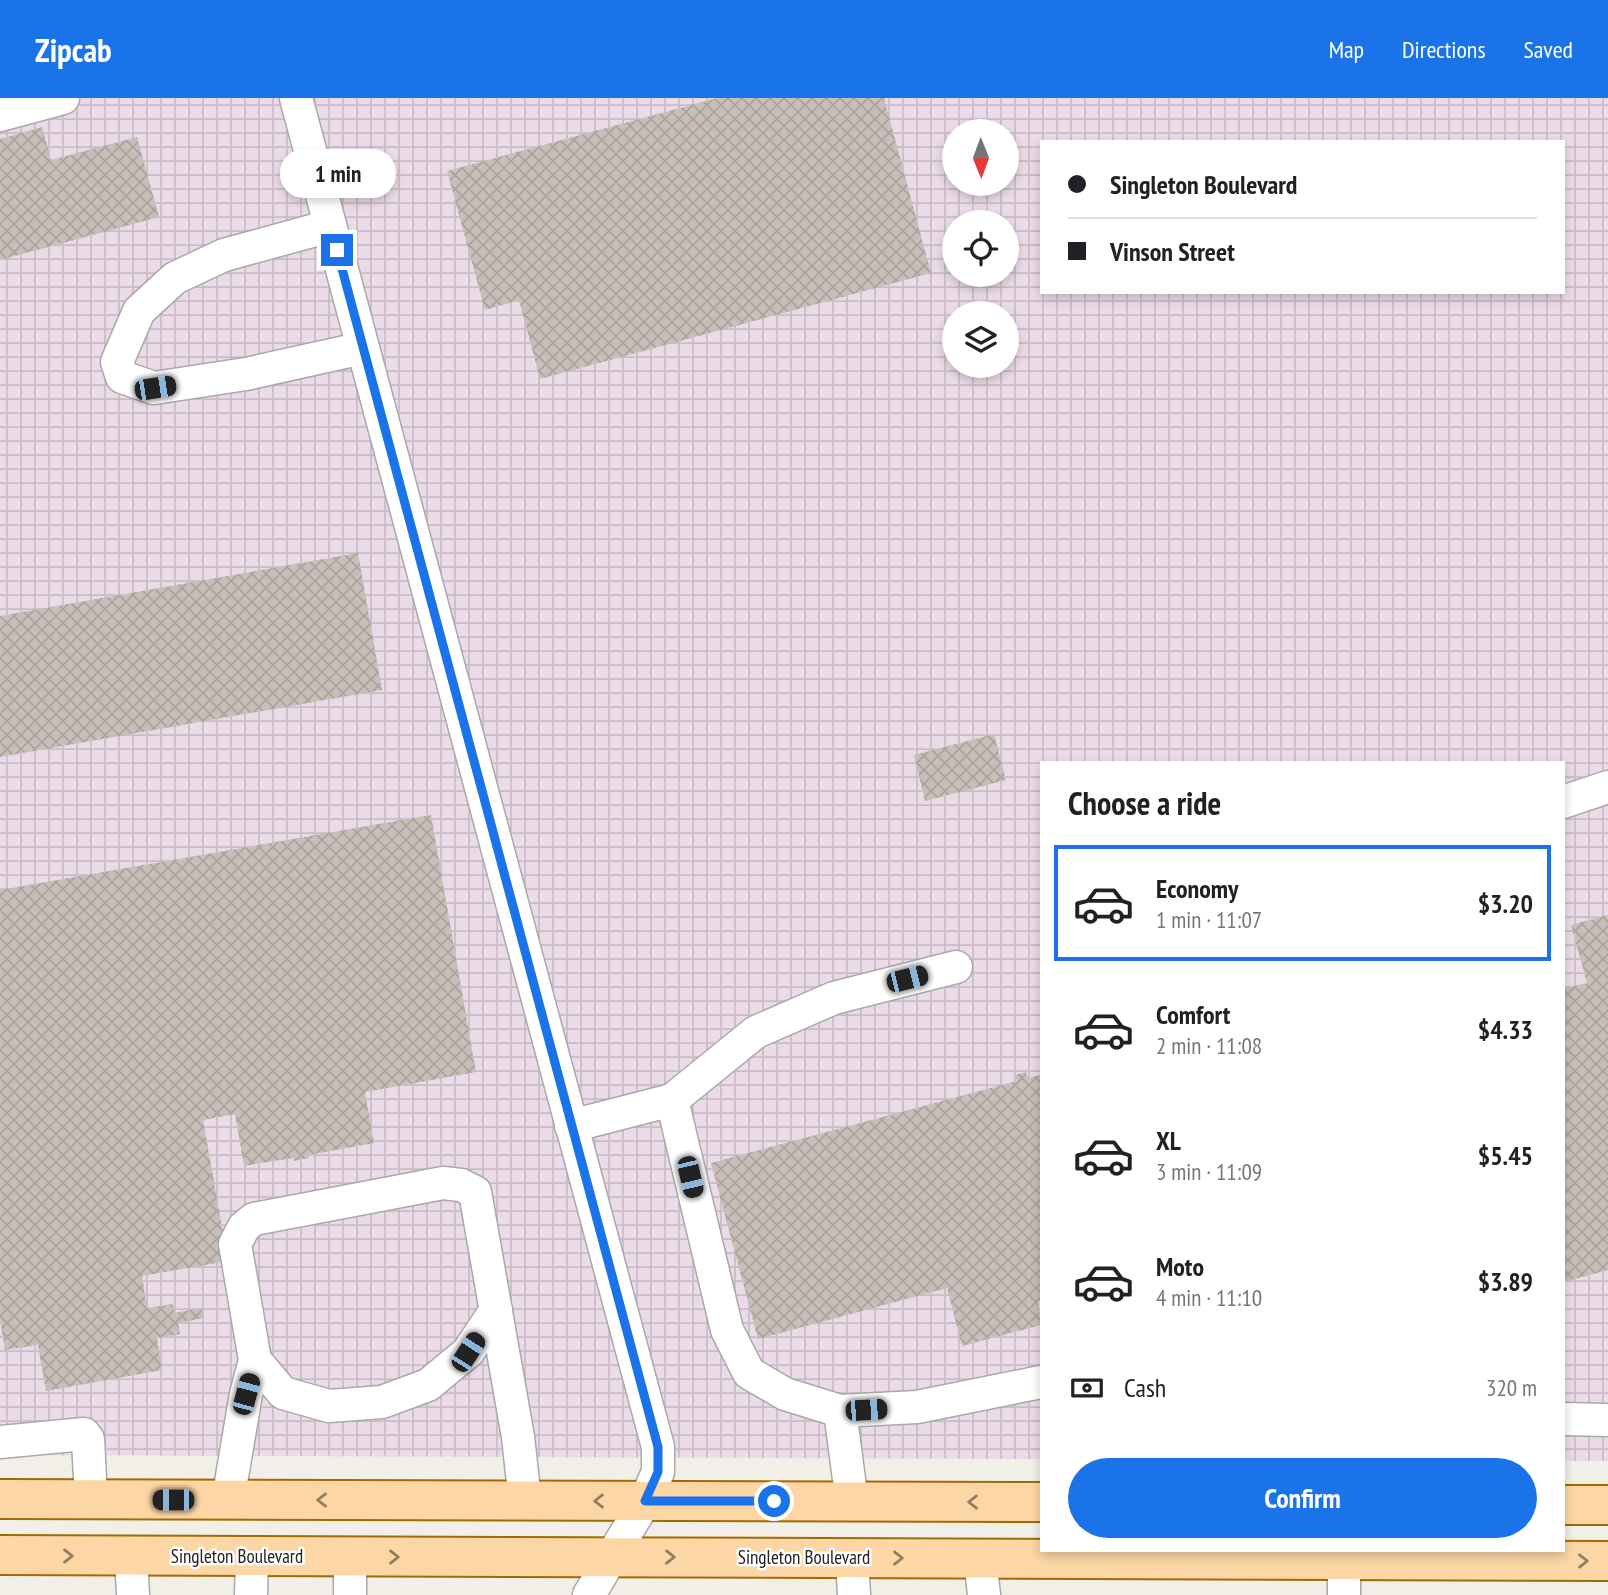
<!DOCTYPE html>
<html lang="en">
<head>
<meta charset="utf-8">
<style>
  body { margin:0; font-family:"PT Sans Narrow",sans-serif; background:#f2f2f2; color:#202124; height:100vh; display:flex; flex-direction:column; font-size:26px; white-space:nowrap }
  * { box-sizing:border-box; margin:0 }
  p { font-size:23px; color:#757577 }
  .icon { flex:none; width:38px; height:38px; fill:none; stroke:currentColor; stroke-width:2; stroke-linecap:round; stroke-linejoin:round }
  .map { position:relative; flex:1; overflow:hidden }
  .details { position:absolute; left:1040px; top:663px; width:525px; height:791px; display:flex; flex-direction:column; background:#fff; border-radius:0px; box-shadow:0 4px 10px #0003 }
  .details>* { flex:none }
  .banner { position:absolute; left:1040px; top:42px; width:525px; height:154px; border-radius:0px; box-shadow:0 4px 10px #0003; display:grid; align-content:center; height:154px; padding:0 28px; background:#fff }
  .needle { width:46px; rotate:179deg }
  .controls { position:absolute; left:942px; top:21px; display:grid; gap:14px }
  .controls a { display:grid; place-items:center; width:77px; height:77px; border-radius:50%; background:#fff; box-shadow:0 4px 10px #0003; font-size:35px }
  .end { position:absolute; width:32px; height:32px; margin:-16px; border:9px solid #1a73e8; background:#fff; box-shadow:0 0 0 4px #fff }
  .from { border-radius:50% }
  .bubble { position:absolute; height:49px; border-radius:24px; background:#fff; box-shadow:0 4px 10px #0003; font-size:23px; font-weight:700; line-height:49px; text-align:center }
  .car { position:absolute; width:21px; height:42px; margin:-21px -10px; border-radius:9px; box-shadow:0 0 5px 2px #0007; background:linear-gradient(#222 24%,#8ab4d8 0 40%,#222 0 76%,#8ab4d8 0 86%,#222 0) }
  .banner b { display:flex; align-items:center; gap:24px; height:66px; font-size:26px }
  .banner b+b { border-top:2px solid #e0e0e0 }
  .banner i { width:18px; height:18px; background:#202124 }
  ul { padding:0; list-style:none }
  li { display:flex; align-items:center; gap:21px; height:116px; margin:0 14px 10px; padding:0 14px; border:4px solid transparent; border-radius:0px }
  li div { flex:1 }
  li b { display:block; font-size:26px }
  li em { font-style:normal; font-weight:700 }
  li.on { border-color:#1a73e8 }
  li>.icon { width:63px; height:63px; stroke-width:1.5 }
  h2 { padding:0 28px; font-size:32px; line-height:84px }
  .pay { display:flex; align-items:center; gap:18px; height:77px; padding:0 28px; font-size:26px }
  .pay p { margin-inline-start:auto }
  .action { display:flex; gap:14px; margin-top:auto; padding:14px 28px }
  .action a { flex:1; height:80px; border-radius:42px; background:#1a73e8; color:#fff; font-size:28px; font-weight:700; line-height:80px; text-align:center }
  header { display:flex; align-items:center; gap:42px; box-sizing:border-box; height:98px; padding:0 35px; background:#1a73e8; color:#fff }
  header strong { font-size:33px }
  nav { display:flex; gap:38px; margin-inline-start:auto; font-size:24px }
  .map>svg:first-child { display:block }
  .industrial { fill:url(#industrial-grid); fill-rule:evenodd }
  .building { fill:url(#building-cross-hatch) }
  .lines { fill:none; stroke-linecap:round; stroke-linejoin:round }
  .minor-casing { stroke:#a9a9a9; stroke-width:35 }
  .major-casing { stroke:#a06b00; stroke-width:42 }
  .minor { stroke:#fff; stroke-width:32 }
  .major { stroke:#fcd6a4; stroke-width:38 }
  .oneway { stroke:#8f7c63 }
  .route { stroke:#1a73e8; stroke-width:9 }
  .labels { text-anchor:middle; stroke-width:5; stroke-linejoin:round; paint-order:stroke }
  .street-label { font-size:19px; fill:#222; stroke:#fff }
</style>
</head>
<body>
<header>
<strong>Zipcab</strong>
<nav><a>Map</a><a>Directions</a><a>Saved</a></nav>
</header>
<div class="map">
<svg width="1608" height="1497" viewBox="0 0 1608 1497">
  <defs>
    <pattern id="industrial-grid" width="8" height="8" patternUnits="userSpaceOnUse" patternTransform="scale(1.75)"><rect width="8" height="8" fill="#ebdbe8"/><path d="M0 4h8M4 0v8" fill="none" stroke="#c9bcc7"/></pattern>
    <pattern id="building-cross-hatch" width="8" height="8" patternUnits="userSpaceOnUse" patternTransform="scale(1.75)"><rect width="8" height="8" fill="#c7bfb8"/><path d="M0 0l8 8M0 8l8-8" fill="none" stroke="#aba49e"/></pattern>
  </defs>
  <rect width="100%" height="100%" fill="#f2efe9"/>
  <path class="industrial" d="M0,0H1608V1363H1563V665H1041V1361L0,1357ZM954,33H1006V86H954ZM1041,44H1563V194H1041ZM954,124H1006V177H954ZM954,215H1006V268H954Z"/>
  <g class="building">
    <path d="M717,0H884L931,175L540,281L519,202L485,212L447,73Z"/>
    <path d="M42,29L51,62L137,39L159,119L0,162V41Z"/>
    <path d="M358,455L382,592L0,659V518Z"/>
    <path d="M994,636L1006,682L925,703L914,657Z"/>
    <path d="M431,717L476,974L365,994L374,1045L309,1057V1060L294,1063L293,1060L244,1068L235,1016L203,1022L228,1163L142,1178L147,1210L173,1206L174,1215L202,1210L204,1220L178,1225L180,1236L157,1240L162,1272L46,1293L38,1247L5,1252L0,1222V792Z"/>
    <path d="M1608,817V1172L1563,1184V891L1587,885L1571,827Z"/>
    <path d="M1026,974L1028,980L1041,977V1203H1038L1041,1227L962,1248L947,1190L758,1241L711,1065L1017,983L1015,977Z"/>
  </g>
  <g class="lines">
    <g class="minor-casing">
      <g id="minor">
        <path d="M296,0L658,1349V1374L645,1403L589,1497"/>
        <path d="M0,17L63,0"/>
        <path d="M330,128L224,157L175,180L139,213L117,264L122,279L154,290L246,276L363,250"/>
        <path d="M1563,704L1608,689"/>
        <path d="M571,1028L672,1002"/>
        <path d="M255,1262L283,1295L329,1308L382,1304L428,1287L468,1254L496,1212"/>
        <path d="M840,1313L785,1296L749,1275L727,1232L672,1002L756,934L834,900L956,869"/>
        <path d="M1563,1321L1608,1322"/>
        <path d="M0,1344L84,1336L88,1341L91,1401"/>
        <path d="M228,1402L246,1296L255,1262L235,1146L244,1129L254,1121L443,1085L461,1087L475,1094L518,1339L525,1402"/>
        <path d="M852,1404L840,1313L917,1309L1041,1284"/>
        <path d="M1344,1452V1497"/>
        <path d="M131,1458L133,1497"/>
        <path d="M852,1459L854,1497"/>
        <path d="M980,1460L984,1497"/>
        <path d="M251,1497L252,1458"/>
        <path d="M350,1497V1459"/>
      </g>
    </g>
    <g class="major-casing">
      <g id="major">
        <path d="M0,1401L1041,1404"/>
        <path d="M1563,1407H1608"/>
        <path d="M0,1457L1608,1463"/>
      </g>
    </g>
    <use href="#minor" class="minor"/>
    <use href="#major" class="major"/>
  </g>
  <defs><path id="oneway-chevron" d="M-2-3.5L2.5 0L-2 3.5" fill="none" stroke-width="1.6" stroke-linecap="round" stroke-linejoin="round" transform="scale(1.75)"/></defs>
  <g class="oneway">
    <use href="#oneway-chevron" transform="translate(322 1402) rotate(-180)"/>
    <use href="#oneway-chevron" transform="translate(599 1403) rotate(-180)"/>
    <use href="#oneway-chevron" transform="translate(973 1404) rotate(-180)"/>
    <use href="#oneway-chevron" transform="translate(68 1458)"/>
    <use href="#oneway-chevron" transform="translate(394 1459)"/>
    <use href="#oneway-chevron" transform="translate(670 1459)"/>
    <use href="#oneway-chevron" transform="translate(898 1460)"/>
    <use href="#oneway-chevron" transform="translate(1583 1463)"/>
  </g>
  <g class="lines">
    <path class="route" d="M337,152L658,1349V1374L645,1403H774"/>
  </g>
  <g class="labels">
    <g class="street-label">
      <text x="237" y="1465">Singleton Boulevard</text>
      <text x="804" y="1466">Singleton Boulevard</text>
    </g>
  </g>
</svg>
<div class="controls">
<a><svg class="needle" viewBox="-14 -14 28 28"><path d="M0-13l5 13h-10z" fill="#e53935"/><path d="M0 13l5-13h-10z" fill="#757577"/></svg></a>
<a><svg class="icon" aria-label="locate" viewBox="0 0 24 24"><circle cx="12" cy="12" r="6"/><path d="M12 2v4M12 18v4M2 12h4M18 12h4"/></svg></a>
<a><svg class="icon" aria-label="layers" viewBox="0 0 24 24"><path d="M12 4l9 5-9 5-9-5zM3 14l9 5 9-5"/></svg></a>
</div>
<i class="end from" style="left:774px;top:1403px"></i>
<i class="end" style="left:337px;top:152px"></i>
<div class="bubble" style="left:280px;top:51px;width:116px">1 min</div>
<i class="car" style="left:155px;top:290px;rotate:81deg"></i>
<i class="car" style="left:907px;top:881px;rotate:76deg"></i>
<i class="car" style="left:690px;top:1079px;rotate:167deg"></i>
<i class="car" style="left:468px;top:1254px;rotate:33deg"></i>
<i class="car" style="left:246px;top:1296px;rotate:15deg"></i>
<i class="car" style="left:866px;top:1312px;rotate:87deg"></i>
<i class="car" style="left:173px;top:1402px;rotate:270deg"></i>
<div class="banner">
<b><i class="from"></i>Singleton Boulevard</b>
<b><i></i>Vinson Street</b>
</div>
<section class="details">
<h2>Choose a ride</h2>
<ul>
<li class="on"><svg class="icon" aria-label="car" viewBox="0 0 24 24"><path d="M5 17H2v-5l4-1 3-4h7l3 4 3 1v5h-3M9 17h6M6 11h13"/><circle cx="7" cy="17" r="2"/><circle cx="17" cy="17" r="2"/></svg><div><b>Economy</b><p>1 min · 11:07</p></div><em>$3.20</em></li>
<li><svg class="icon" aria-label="car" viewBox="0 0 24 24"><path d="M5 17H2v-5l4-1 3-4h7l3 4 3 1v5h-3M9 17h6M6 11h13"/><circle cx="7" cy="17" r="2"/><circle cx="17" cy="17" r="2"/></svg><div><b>Comfort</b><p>2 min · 11:08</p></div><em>$4.33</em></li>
<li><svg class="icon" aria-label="car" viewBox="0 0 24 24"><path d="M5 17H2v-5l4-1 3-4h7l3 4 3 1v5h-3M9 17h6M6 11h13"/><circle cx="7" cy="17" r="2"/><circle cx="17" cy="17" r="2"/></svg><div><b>XL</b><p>3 min · 11:09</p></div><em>$5.45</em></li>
<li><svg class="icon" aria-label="car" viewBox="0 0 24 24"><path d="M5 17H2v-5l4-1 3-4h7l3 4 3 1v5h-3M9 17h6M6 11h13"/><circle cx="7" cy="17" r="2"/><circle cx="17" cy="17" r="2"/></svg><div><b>Moto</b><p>4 min · 11:10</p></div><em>$3.89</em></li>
</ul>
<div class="pay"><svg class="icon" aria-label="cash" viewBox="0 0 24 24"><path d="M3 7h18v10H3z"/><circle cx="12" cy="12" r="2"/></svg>Cash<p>320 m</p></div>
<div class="action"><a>Confirm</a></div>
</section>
</div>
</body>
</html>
